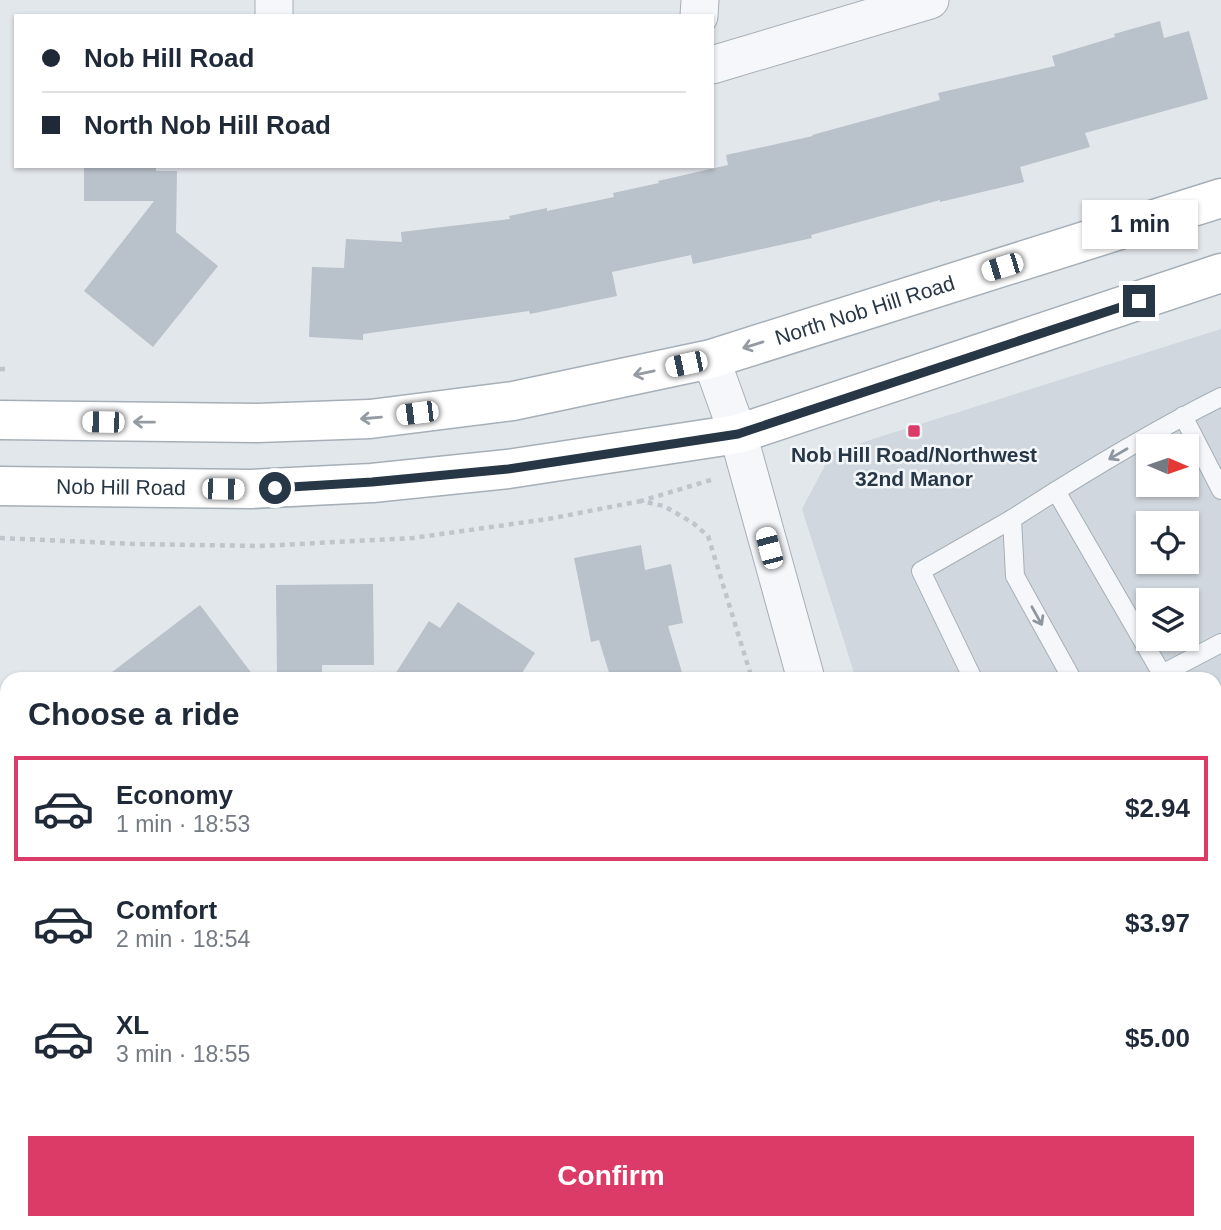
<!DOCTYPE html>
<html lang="en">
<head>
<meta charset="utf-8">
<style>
  body { margin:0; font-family:Helvetica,sans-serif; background:#f6f6f7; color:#1f2937; height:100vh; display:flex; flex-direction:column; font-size:26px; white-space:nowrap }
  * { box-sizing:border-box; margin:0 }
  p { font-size:23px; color:#747a83 }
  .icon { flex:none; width:38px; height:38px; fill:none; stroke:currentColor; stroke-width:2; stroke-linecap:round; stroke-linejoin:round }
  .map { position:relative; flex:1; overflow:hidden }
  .drawer { position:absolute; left:0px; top:672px; width:1222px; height:558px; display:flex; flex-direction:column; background:#fff; border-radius:21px 21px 0 0; box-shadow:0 2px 5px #0004 }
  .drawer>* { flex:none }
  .banner { position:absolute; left:14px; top:14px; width:700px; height:154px; border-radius:0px; box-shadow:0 2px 5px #0004; display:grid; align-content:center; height:154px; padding:0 28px; background:#fff }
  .needle { width:46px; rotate:92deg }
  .controls { position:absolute; left:1136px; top:434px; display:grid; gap:14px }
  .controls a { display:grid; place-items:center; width:63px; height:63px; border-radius:0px; background:#fff; box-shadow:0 2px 5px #0004; font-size:35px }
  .end { position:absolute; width:32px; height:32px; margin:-16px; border:9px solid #283746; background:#fff; box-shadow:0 0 0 4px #fff }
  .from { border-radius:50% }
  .bubble { position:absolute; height:49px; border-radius:0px; background:#fff; box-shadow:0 2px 5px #0004; font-size:23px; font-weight:800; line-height:49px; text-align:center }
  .car { position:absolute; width:21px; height:42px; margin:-21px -10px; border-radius:9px; box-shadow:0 0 5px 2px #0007; background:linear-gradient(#fff 24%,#345 0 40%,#fff 0 76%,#345 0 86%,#fff 0) }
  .banner b { display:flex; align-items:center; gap:24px; height:66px; font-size:26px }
  .banner b+b { border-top:2px solid #e0e1e3 }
  .banner i { width:18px; height:18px; background:#1f2937 }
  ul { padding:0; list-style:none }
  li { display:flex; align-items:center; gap:21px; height:105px; margin:0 14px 10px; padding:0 14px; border:4px solid transparent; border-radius:0px }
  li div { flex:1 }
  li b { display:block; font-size:26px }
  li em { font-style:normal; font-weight:800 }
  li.current { border-color:#dd3b67 }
  li>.icon { width:63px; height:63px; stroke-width:1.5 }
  h2 { padding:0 28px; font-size:32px; line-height:84px }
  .button { display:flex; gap:14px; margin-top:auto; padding:14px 28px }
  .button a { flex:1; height:80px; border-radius:0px; background:#dd3b67; color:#fff; font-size:28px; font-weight:800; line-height:80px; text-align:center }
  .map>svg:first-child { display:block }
  .built { fill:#d0d7de; fill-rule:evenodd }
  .building { fill:#b9c1ca }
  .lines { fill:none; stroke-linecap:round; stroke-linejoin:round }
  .lane-casing { stroke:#a6afb7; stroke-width:20 }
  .street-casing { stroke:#a6afb7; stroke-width:39 }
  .secondary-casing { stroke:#a6afb7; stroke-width:41 }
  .path { stroke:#c0c5cb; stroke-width:4.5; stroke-dasharray:5 5; stroke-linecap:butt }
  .lane { stroke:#f5f7fa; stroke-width:18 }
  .street { stroke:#f5f7fa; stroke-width:37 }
  .secondary { stroke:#fff; stroke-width:38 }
  .oneway { stroke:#949ba2 }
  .oneway2 { stroke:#8e97a0 }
  .route { stroke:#283746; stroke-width:9 }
  .poi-dot { fill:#dd3b67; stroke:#f2f6f9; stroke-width:2.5 }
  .labels { text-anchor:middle; stroke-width:5; stroke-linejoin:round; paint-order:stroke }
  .street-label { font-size:21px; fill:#283746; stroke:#f2f6f9 }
  .poi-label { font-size:21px; font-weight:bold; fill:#283746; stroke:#f2f6f9 }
</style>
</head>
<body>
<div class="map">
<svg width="1221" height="1230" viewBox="0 0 1221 1230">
  <rect width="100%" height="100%" fill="#e2e7ec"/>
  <path class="built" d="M1221,329V1230H990L989,1223H1214V679H856L802,509L832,452ZM1148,446H1186V485H1148ZM1148,523H1186V562H1148ZM1148,600H1186V639H1148Z"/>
  <g class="building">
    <path d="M1160,21L1164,38L1189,31L1208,99L1085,133L1090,147L1020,167L1024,182L940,202V200L811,235L812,238L693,264L691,255L612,272L617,296L530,314L529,311L363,334V340L309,337L312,267L344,268L346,239L402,242L401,232L510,219L509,216L547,208V211L614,197L613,193L659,183L658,181L728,165L726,155L813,136L812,135L940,100L938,93L1055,66L1052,56L1115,37L1114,34Z"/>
    <path d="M84,166H156V171H177L176,232L218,266L153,347L84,291L154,201H84Z"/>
    <path d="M641,545L645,570L671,564L683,623L668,626L684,679H611L599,640L591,642L574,558Z"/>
    <path d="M373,584L374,665H322V679H277L276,585Z"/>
    <path d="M458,602L535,653L518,679H392L429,621L440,628Z"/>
    <path d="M200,605L256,679H103Z"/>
  </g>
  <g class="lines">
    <g class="lane-casing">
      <g id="lane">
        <path d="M1183,416L1221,490"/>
        <path d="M1056,491L1162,674L1221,643"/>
        <path d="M973,679L921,571L1012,519"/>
        <path d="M1072,679L1015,576L1012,519C1080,475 1149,433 1221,397"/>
        <path d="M1214,747L1221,743"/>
      </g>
    </g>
    <g class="street-casing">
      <g id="street">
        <path d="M274,16V0"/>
        <path d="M699,16L700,0"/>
        <path d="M712,65L930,0"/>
        <path d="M711,359L738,434L806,679"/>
        <path d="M930,1223L931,1230"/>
        <path d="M228,1230V1223"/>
      </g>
    </g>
    <g class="secondary-casing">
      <g id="secondary">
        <path id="s1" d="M0,420L257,423L370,419L513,401L711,359L1221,198"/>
        <path id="s2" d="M0,486L251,489L372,483L508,469L738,434L1221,273"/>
      </g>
    </g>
    <g class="path">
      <path d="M0,369H8"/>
      <path d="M711,480L641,501L664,506L693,523L708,536L752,679"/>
      <path d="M0,538L134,544L260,546L413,538L548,519L641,501"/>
      <path d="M1214,782L1221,778"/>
      <path d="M1218,960L1221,961"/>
      <path d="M1214,1105L1221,1117"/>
      <path d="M1214,1212L1221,1214"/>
      <path d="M886,1223V1230"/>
      <path d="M1218,1230L1221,1228"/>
    </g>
    <use href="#lane" class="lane"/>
    <use href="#street" class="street"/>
    <use href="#secondary" class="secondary"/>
  </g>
  <defs><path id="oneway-shaft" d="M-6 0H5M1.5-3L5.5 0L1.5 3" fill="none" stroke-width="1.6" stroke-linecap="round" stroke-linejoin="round" transform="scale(1.75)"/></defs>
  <g class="oneway">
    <use href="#oneway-shaft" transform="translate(753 345) rotate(163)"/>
    <use href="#oneway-shaft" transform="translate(644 373) rotate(168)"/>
    <use href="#oneway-shaft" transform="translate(371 418) rotate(175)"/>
    <use href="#oneway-shaft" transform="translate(144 422) rotate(-179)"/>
  </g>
  <g class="oneway2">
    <use href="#oneway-shaft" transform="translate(1118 454) rotate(150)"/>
    <use href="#oneway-shaft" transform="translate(1037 616) rotate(61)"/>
  </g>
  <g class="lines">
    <path class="route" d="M275,488L372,482L508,469L738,434L1139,301"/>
  </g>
  <rect class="poi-dot" x="907" y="424" width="14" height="14" rx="3.5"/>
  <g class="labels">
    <g class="street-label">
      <text dy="7" stroke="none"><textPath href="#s1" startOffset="878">North Nob Hill Road</textPath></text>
      <text dy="7" stroke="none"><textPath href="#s2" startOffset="121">Nob Hill Road</textPath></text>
    </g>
    <g class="poi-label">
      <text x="914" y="462">Nob Hill Road/Northwest<tspan x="914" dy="24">32nd Manor</tspan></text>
    </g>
  </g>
</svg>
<div class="controls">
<a><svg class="needle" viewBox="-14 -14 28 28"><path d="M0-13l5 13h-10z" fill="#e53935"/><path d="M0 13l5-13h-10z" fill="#747a83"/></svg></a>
<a><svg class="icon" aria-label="locate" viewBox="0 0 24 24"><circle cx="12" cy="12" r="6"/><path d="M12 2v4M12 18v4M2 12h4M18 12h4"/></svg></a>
<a><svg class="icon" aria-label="layers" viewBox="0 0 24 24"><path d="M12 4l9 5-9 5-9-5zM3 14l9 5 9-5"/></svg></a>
</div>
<i class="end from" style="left:275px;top:488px"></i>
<i class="end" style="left:1139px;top:301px"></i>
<div class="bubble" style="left:1082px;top:200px;width:116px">1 min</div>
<i class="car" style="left:1002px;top:267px;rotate:253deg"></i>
<i class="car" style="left:686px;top:364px;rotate:258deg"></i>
<i class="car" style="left:417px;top:413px;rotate:263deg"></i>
<i class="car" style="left:103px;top:422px;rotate:271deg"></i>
<i class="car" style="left:223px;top:489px;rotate:91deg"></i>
<i class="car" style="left:769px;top:548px;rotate:345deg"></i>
<div class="banner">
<b><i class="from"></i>Nob Hill Road</b>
<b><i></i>North Nob Hill Road</b>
</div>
<section class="drawer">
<h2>Choose a ride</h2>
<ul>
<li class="current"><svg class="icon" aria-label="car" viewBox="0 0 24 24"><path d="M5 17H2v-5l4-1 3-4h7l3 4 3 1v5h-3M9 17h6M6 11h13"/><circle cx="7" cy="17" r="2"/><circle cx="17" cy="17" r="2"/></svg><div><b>Economy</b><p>1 min · 18:53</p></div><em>$2.94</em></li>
<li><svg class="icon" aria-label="car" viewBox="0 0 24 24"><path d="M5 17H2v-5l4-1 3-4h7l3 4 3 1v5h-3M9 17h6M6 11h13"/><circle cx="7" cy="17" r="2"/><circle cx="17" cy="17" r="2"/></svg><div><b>Comfort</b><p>2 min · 18:54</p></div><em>$3.97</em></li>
<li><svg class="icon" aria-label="car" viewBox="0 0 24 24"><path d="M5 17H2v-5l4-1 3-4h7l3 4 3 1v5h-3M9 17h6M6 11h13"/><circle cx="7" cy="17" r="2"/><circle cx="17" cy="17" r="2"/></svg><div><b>XL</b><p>3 min · 18:55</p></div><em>$5.00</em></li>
</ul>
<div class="button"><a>Confirm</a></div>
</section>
</div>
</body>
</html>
